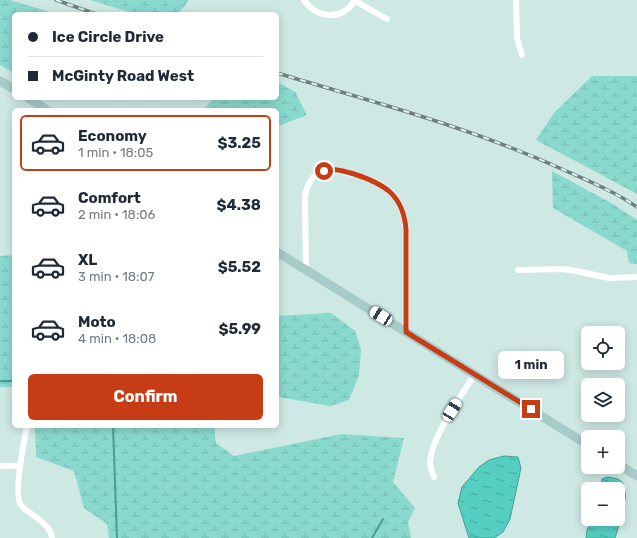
<!DOCTYPE html>
<html lang="en">
<head>
<meta charset="utf-8">
<style>
  body { margin:0; font-family:Rubik,sans-serif; background:#f6f6f7; color:#1f2937; height:100vh; display:flex; flex-direction:column; font-size:15px; white-space:nowrap }
  * { box-sizing:border-box; margin:0 }
  p { font-size:13px; color:#747a83 }
  .icon { flex:none; width:22px; height:22px; fill:none; stroke:currentColor; stroke-width:2; stroke-linecap:round; stroke-linejoin:round }
  .map { position:relative; flex:1; overflow:hidden }
  .drawer { position:absolute; left:12px; top:108px; width:267px; height:320px; display:flex; flex-direction:column; background:#fff; border-radius:6px; box-shadow:0 2px 10px #0003 }
  .drawer>* { flex:none }
  .guide { position:absolute; left:12px; top:12px; width:267px; height:88px; border-radius:6px; box-shadow:0 2px 10px #0003; display:grid; align-content:center; height:88px; padding:0 16px; background:#fff }
  .controls { position:absolute; left:581px; top:326px; display:grid; gap:8px }
  .controls a { display:grid; place-items:center; width:44px; height:44px; border-radius:6px; background:#fff; box-shadow:0 2px 10px #0003; font-size:20px }
  .end { position:absolute; width:18px; height:18px; margin:-9px; border:5px solid #c63d15; background:#fff; box-shadow:0 0 0 2px #fff }
  .from { border-radius:50% }
  .bubble { position:absolute; height:28px; border-radius:6px; background:#fff; box-shadow:0 2px 10px #0003; font-size:13px; font-weight:700; line-height:28px; text-align:center }
  .car { position:absolute; width:12px; height:24px; margin:-12px -6px; border-radius:5px; box-shadow:0 0 3px 1px #0007; background:linear-gradient(#fff 24%,#345 0 40%,#fff 0 76%,#345 0 86%,#fff 0) }
  .guide b { display:flex; align-items:center; gap:14px; height:38px; font-size:15px }
  .guide b+b { border-top:1px solid #e0e1e3 }
  .guide i { width:10px; height:10px; background:#1f2937 }
  ul { padding:7px 0 0; list-style:none }
  li { display:flex; align-items:center; gap:12px; height:56px; margin:0 8px 6px; padding:0 8px; border:2px solid transparent; border-radius:6px }
  li div { flex:1 }
  li b { display:block; font-size:15px }
  li em { font-style:normal; font-weight:700 }
  li.on { border-color:#c63d15 }
  li>.icon { width:36px; height:36px; stroke-width:1.5 }
  .primary-button { display:flex; gap:8px; margin-top:auto; padding:8px 16px }
  .primary-button a { flex:1; height:46px; border-radius:6px; background:#c63d15; color:#fff; font-size:16px; font-weight:700; line-height:46px; text-align:center }
  .map>svg:first-child { display:block }
  .wetland { fill:url(#wetland-marsh) }
  .water { fill:url(#water-ripples); stroke:#469f95 }
  .lines { fill:none; stroke-linecap:round; stroke-linejoin:round }
  .stream { stroke:#469f95; stroke-width:2 }
  .minor { stroke:#fff; stroke-width:6 }
  .secondary { stroke:#a7cbc8; stroke-width:9 }
  .rail-casing { stroke:#6e7f7d; stroke-width:3.5 }
  .rail { stroke:#dbf6f2; stroke-width:2; stroke-dasharray:6; stroke-linecap:butt }
  .route { stroke:#c63d15; stroke-width:5 }
</style>
</head>
<body>
<div class="map">
<svg width="637" height="538" viewBox="0 0 637 538">
  <defs>
    <pattern id="wetland-marsh" width="20" height="14" patternUnits="userSpaceOnUse"><rect width="20" height="14" fill="#8ad9cf"/><path d="M1 5h8M5 5V1M11 12h8M15 12V8" fill="none" stroke="#77bbb2"/></pattern>
    <pattern id="water-ripples" width="26" height="14" patternUnits="userSpaceOnUse"><rect width="26" height="14" fill="#54cfc2"/><path d="M2 4q2-2 4 0t4 0M15 11q2-2 4 0t4 0" fill="none" stroke="#45a89e"/></pattern>
  </defs>
  <rect width="100%" height="100%" fill="#cee8e4"/>
  <g class="wetland">
    <path d="M0,0H10L57,14H14V73L0,65Z"/>
    <path d="M90,0H189L178,14H136Z"/>
    <path d="M592,76H637V194L536,140L554,113Z"/>
    <path d="M277,82L295,92L307,115L278,126L277,128V110H203L214,98H277Z"/>
    <path d="M552,171L611,203L637,220V264L629,263L627,251L553,208Z"/>
    <path d="M14,255V387H0V256Z"/>
    <path d="M331,313L355,331L361,349L359,375L349,400L330,406L279,397L277,395V316Z"/>
    <path d="M35,426H214L216,443L234,456L341,434L404,438L393,482L415,508L408,522L411,538H109L107,524L84,508L74,471L36,457Z"/>
  </g>
  <g class="water">
    <path d="M504,456L518,457L521,468L510,519L503,532L494,538H469L458,503L462,487L479,467L489,460Z"/>
    <path d="M608,477L618,479L623,483C624,488 626,494 625,499C624,504 623,505 624,509L615,538H586L587,530L593,519H618V489H600L602,479Z"/>
  </g>
  <g class="lines">
    <g class="stream">
      <path d="M0,381H14"/>
      <path d="M113,426L117,538"/>
      <path d="M372,538L383,519"/>
    </g>
    <g class="minor">
      <path d="M304,0C317,19 343,21 355,0"/>
      <path d="M516,0L517,38L522,55"/>
      <path d="M355,1L387,19"/>
      <path d="M306,270L305,197C310,165 332,168 356,175C371,180 386,185 396,198C402,207 405,218 406,229V332"/>
      <path d="M518,270L559,269L571,270L609,278L637,277"/>
      <path d="M27,426C24,441 13,495 21,505C30,516 50,522 52,538"/>
      <path d="M0,466H20"/>
      <path d="M434,477C432,472 430,467 430,462C432,436 461,396 475,374"/>
    </g>
    <g class="secondary">
      <path d="M0,81L14,89"/>
      <path d="M28,98L47,110"/>
      <path d="M277,252L588,445"/>
      <path d="M618,464L637,476"/>
    </g>
    <g class="rail-casing">
      <g id="rail">
        <path d="M56,0L96,14"/>
        <path d="M277,73C374,102 472,128 564,170C589,181 615,192 637,207"/>
      </g>
    </g>
    <use href="#rail" class="rail"/>
  </g>
  <g class="lines">
    <path class="route" d="M324,171C335,168 343,171 354,174C385,184 403,195 406,229V332L531,409"/>
  </g>
</svg>
<div class="controls">
<a><svg class="icon" aria-label="locate" viewBox="0 0 24 24"><circle cx="12" cy="12" r="6"/><path d="M12 2v4M12 18v4M2 12h4M18 12h4"/></svg></a>
<a><svg class="icon" aria-label="layers" viewBox="0 0 24 24"><path d="M12 4l9 5-9 5-9-5zM3 14l9 5 9-5"/></svg></a>
<a>+</a>
<a>−</a>
</div>
<i class="end from" style="left:324px;top:171px"></i>
<i class="end" style="left:531px;top:409px"></i>
<div class="bubble" style="left:498px;top:351px;width:66px">1 min</div>
<i class="car" style="left:381px;top:316px;rotate:302deg"></i>
<i class="car" style="left:452px;top:410px;rotate:32deg"></i>
<div class="guide">
<b><i class="from"></i>Ice Circle Drive</b>
<b><i></i>McGinty Road West</b>
</div>
<section class="drawer">
<ul>
<li class="on"><svg class="icon" aria-label="car" viewBox="0 0 24 24"><path d="M5 17H2v-5l4-1 3-4h7l3 4 3 1v5h-3M9 17h6M6 11h13"/><circle cx="7" cy="17" r="2"/><circle cx="17" cy="17" r="2"/></svg><div><b>Economy</b><p>1 min · 18:05</p></div><em>$3.25</em></li>
<li><svg class="icon" aria-label="car" viewBox="0 0 24 24"><path d="M5 17H2v-5l4-1 3-4h7l3 4 3 1v5h-3M9 17h6M6 11h13"/><circle cx="7" cy="17" r="2"/><circle cx="17" cy="17" r="2"/></svg><div><b>Comfort</b><p>2 min · 18:06</p></div><em>$4.38</em></li>
<li><svg class="icon" aria-label="car" viewBox="0 0 24 24"><path d="M5 17H2v-5l4-1 3-4h7l3 4 3 1v5h-3M9 17h6M6 11h13"/><circle cx="7" cy="17" r="2"/><circle cx="17" cy="17" r="2"/></svg><div><b>XL</b><p>3 min · 18:07</p></div><em>$5.52</em></li>
<li><svg class="icon" aria-label="car" viewBox="0 0 24 24"><path d="M5 17H2v-5l4-1 3-4h7l3 4 3 1v5h-3M9 17h6M6 11h13"/><circle cx="7" cy="17" r="2"/><circle cx="17" cy="17" r="2"/></svg><div><b>Moto</b><p>4 min · 18:08</p></div><em>$5.99</em></li>
</ul>
<div class="primary-button"><a>Confirm</a></div>
</section>
</div>
</body>
</html>
